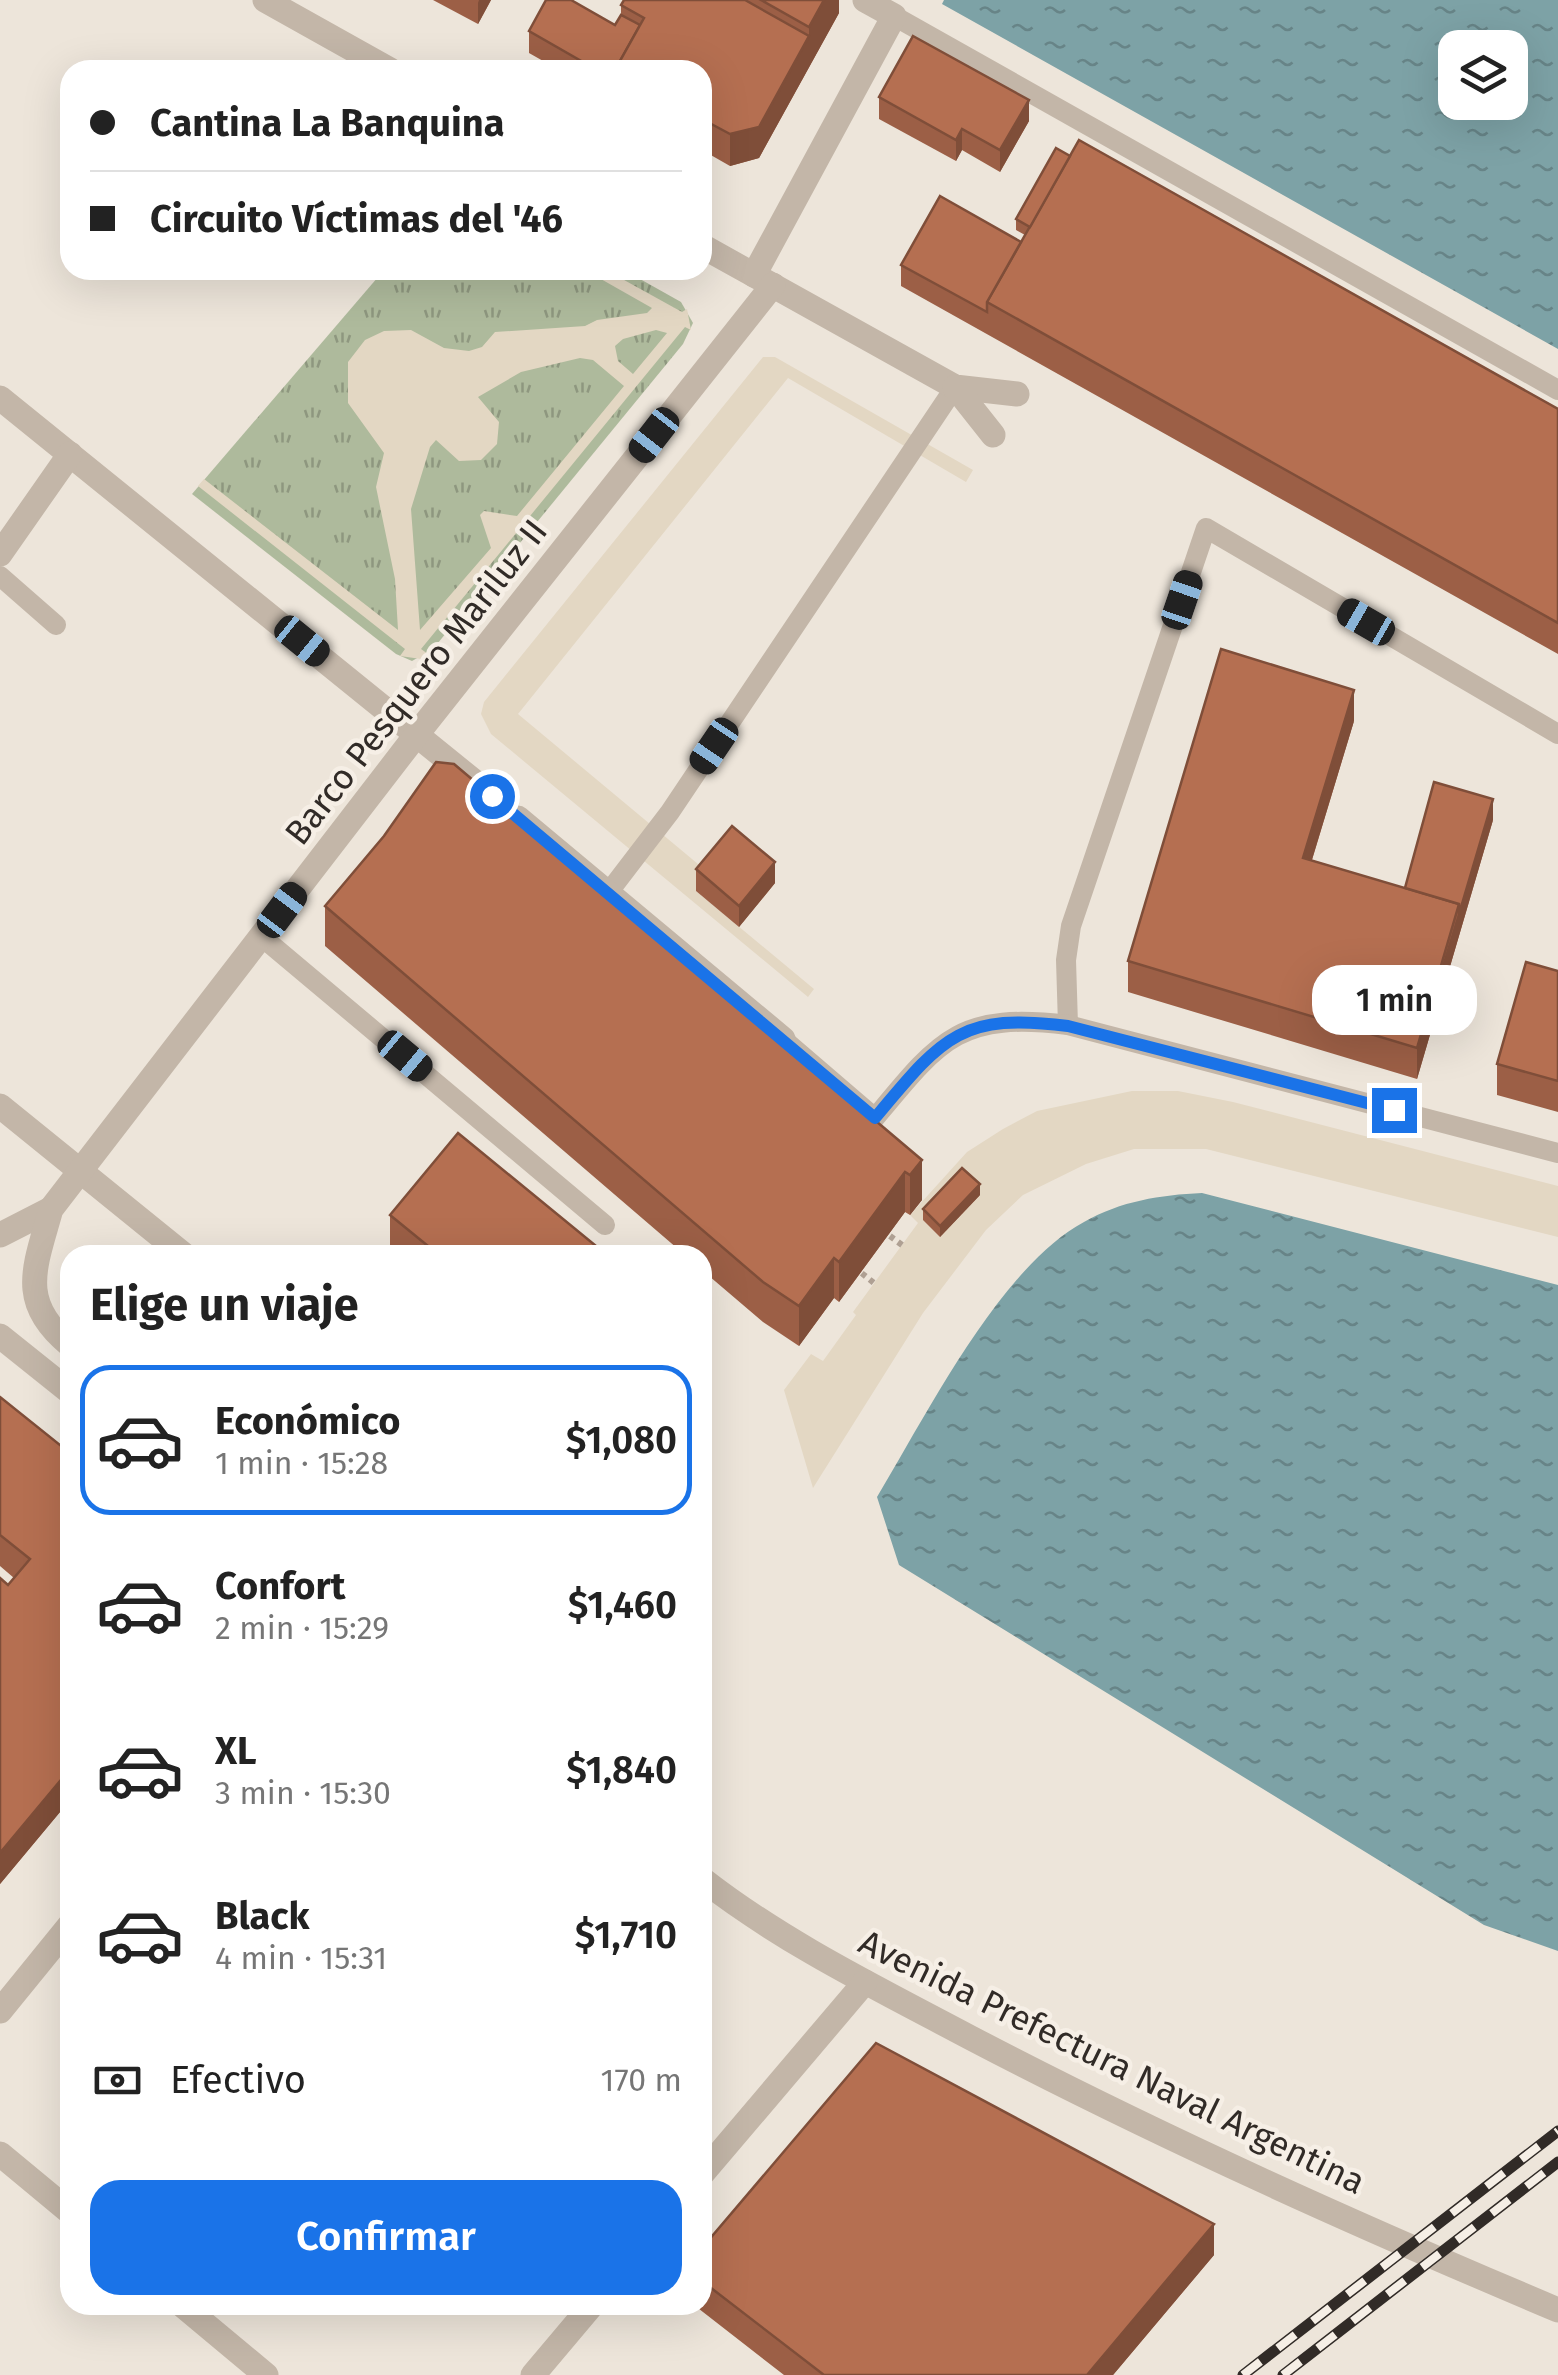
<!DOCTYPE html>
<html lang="es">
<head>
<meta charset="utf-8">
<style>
  body { margin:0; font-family:"Fira Sans",sans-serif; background:#f2f2f2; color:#222; height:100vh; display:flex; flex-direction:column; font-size:38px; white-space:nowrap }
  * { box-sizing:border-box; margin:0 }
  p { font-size:32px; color:#767676 }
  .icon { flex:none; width:55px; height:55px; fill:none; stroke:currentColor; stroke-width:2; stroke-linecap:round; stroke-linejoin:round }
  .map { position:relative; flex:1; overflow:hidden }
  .side { position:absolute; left:60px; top:1245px; width:652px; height:1070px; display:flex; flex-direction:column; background:#fff; border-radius:30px; box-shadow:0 10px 40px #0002 }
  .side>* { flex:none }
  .hud { position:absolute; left:60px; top:60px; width:652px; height:220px; border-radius:30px; box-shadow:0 10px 40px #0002; display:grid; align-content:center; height:220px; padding:0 30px; background:#fff }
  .tools { position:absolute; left:1438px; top:30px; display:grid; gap:20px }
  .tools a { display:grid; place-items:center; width:90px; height:90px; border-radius:20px; background:#fff; box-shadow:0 10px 40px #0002; font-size:50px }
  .end { position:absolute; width:45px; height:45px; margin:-22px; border:12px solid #1a73e8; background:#fff; box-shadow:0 0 0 5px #fff }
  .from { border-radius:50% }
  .bubble { position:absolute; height:70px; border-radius:30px; background:#fff; box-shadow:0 10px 40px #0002; font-size:32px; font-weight:600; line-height:70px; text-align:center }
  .car { position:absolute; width:30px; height:60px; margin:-30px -15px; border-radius:12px; box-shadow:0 0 8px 2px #0007; background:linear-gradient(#222 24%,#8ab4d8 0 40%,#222 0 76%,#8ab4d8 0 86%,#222 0) }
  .hud b { display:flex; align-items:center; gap:35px; height:95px; font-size:38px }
  .hud b+b { border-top:2px solid #e0e0e0 }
  .hud i { width:25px; height:25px; background:#222 }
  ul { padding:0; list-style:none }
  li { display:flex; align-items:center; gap:30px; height:150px; margin:0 20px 15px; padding:0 10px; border:5px solid transparent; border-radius:30px }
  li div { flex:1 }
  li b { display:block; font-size:38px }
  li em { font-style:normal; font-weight:600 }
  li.selected { border-color:#1a73e8 }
  li>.icon { width:90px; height:90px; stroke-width:1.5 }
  h2 { padding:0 30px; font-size:45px; line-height:120px }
  .pay { display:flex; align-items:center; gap:25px; height:110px; padding:0 30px; font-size:38px }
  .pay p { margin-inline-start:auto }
  .cta { display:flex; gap:20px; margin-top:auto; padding:20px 30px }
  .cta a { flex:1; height:115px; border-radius:30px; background:#1a73e8; color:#fff; font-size:40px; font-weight:600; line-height:115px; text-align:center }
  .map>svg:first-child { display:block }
  .park { fill:url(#park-tufts) }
  .plaza { fill:#e3d7c3; fill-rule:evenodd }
  .water { fill:url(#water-ripples); fill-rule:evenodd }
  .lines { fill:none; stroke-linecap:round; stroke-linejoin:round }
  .path { stroke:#afa093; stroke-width:6; stroke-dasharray:5 5; stroke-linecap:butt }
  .service { stroke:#c3b6a8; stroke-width:20 }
  .minor { stroke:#c3b6a8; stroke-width:25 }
  .rail-casing { stroke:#312b27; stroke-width:11 }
  .rail { stroke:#f6efe6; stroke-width:8; stroke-dasharray:22; stroke-linecap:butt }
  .wall { fill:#9c5f46 }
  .shaded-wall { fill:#7f4e39 }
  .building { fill:#b56f51; stroke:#7f4e39; stroke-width:2.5 }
  .route { stroke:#1a73e8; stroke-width:12 }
  .labels { text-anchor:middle; stroke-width:9; stroke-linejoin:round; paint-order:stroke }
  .street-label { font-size:35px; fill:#312b27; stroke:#f6efe6 }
</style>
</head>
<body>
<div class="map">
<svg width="1558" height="2375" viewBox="0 0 1558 2375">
  <defs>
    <pattern id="park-tufts" width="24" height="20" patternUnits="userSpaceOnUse" patternTransform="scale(2.5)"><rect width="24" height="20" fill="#aeba9c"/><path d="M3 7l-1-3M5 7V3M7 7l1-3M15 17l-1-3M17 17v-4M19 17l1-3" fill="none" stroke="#8e977f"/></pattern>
    <pattern id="water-ripples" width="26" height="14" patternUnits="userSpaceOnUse" patternTransform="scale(2.5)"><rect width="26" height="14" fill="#7da2a6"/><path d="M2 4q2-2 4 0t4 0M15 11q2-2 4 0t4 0" fill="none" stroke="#678487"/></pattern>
  </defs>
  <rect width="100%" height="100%" fill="#ede5da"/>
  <path class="park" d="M384,270H624L681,302L693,323L683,344L433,649L412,661L396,654L192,494Z"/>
  <g class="plaza">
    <path d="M585,270H606L682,312L687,309L691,330L685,327L421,649L428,654L421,659L400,656L405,649L198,486L204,479L398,630L395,579L376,487L384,453L348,403V362L365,340L384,331L411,330L444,348L469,351L482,347L495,332L585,326L597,320L647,313L652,308ZM656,330L667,333L633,374L618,361L615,346L623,339ZM580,358L593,360L624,386L517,516L484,511L480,515L491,548L420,630L411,509L430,447L436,440L459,461L481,460L497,444L499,422L478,397L521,372Z"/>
    <path d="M763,357H775L973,470L966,482L788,378L518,714L710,874L696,891L814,989L808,997L491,734L481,714L484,702Z"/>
    <path d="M1132,1091H1178L1233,1102L1558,1186V1237L1206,1149H1134L1086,1164L1023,1195L986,1230L923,1313L813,1488L784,1390L811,1354L823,1361L856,1315L853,1312L918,1223L910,1215L967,1152L1003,1129L1037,1111Z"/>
  </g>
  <g class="water">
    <path d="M944,0H1558V349L942,4ZM1455,48H1510V102H1455Z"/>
    <path d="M1202,1193L1558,1285V1951L1484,1925L899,1565L877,1497C926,1416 1000,1267 1084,1222C1121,1201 1160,1195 1202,1193Z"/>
  </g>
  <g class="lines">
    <g class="path">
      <path d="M882,1230L902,1245"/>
      <path d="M854,1267L874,1283"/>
    </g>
    <g class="service">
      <path d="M894,16L1558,390"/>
      <path d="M0,576L56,625"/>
      <path d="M608,893L670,812L955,387"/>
      <path d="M262,937L605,1225"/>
      <path d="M1068,1025L1066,960L1071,926L1206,528L1558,734"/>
      <path d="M783,1039L875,1118C941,1038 960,1012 1068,1025L1558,1153"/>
    </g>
    <g class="minor">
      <path d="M265,0L390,70"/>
      <path d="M702,246L955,387L1017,394"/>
      <path d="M754,275L894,16L865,0"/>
      <path d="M955,387L993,435"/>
      <path d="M0,398L476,783"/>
      <path d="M0,554L70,454"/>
      <path d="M518,818L783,1039"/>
      <path d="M0,1106L184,1255"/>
      <path d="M0,1235L51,1209"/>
      <path d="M0,1336L70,1392"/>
      <path d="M70,1345C17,1302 35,1267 51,1209L417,734L773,285"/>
      <path d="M702,1879C784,1943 879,1989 971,2038C1162,2138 1359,2226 1558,2310"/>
      <path d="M0,2011L70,1925"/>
      <path d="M0,2154L70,2212"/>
      <path d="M702,2174L865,1982"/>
      <path d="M182,2305L266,2375"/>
      <path d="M533,2375L592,2305"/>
    </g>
    <g class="rail-casing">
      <g id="rail">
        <path d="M1243,2375L1558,2131"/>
        <path d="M1283,2375L1558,2162"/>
      </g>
    </g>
    <use href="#rail" class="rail"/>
  </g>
  <g class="wall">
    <path d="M433,0H491L478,24Z"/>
    <path d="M624,0H839V13L759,158L730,166L702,150V70H559L529,53V31L615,25L621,15V5Z"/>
    <path d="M879,97L1029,121L1000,172L962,150L956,161L879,119Z"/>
    <path d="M1070,156L1558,409V654L901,286V265L1021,242L1025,235L1016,230V219Z"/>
    <path d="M1354,721L1312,860L1405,888L1493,820L1417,1079L1128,992V961Z"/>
    <path d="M696,869L775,883L739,927L696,891Z"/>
    <path d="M325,906L922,1160V1200L910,1215L905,1212L839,1302L834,1298L799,1346L763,1322L702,1270V1255H685L325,946Z"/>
    <path d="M1558,971V1112L1497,1095V1064Z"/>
    <path d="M980,1195L940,1237L923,1220V1209Z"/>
    <path d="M390,1215L607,1255H400L390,1247Z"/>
    <path d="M0,1397L70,1453V1800L0,1884V1578L8,1585L14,1578L0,1566Z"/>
    <path d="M702,2248L1214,2255L1113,2375H784L694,2305H702Z"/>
  </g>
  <g class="shaded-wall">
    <path d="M479,0H491L478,24V3Z"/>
    <path d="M824,0H839V13L759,158L730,166V134L809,36V27Z"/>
    <path d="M1029,100V121L1000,172V150Z"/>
    <path d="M962,129V150L956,161V140Z"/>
    <path d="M1354,690V721L1303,889V858Z"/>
    <path d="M1493,799V820L1417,1079V1048Z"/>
    <path d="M775,862V883L739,927V906Z"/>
    <path d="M922,1160V1200L910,1215V1175Z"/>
    <path d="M905,1172V1212L839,1302V1262Z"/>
    <path d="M980,1184V1195L940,1237V1226Z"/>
    <path d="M834,1258V1298L799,1346V1306Z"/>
    <path d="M70,1769V1800L0,1884V1853Z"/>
    <path d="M1214,2224V2255L1113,2375H1087Z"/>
  </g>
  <g class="building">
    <path d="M546,0H571L615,25L621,15L640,25L615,70H597L529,31Z"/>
    <path d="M624,0H745L809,36L759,127L730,134L702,119V70H615L644,18L621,5Z"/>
    <path d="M761,0H824L809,27Z"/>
    <path d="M913,36L1029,100L1000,150L962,129L956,140L879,97Z"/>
    <path d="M1079,140L1558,409V623L987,302Z"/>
    <path d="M1056,148L1070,156L1030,227L1016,219Z"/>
    <path d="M940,196L1021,242L987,302V312L901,265Z"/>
    <path d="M1221,649L1354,690L1303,858L1459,904L1417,1048L1128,961Z"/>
    <path d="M436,762L454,764L922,1160L910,1175L905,1172L839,1262L834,1258L799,1306L763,1282L325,906L384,836Z"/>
    <path d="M1434,782L1493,799L1459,914V904L1405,888Z"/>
    <path d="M732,826L775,862L739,906L696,869Z"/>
    <path d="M1526,962L1558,971V1081L1497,1064Z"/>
    <path d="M458,1133L607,1255H439L390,1215Z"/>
    <path d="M962,1168L980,1184L940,1226L923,1209Z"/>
    <path d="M0,1397L70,1453V1769L0,1853V1578L8,1585L30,1559L0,1535Z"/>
    <path d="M876,2043L1214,2224L1087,2375H824L702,2281V2248Z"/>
  </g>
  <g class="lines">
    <path class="route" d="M492,796L875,1118C942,1038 960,1012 1068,1026L1394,1110"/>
  </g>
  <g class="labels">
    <g class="street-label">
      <text transform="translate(416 682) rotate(-52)" y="12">Barco Pesquero Mariluz II</text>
      <text transform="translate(1112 2062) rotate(26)" y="12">Avenida Prefectura Naval Argentina</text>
    </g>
  </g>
</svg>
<div class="tools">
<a><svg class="icon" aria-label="layers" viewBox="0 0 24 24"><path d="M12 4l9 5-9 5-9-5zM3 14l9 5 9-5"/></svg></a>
</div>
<i class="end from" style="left:492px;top:796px"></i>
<i class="end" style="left:1394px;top:1110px"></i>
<div class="bubble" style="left:1312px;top:965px;width:165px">1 min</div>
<i class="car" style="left:654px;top:435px;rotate:218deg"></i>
<i class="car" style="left:1182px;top:600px;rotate:19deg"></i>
<i class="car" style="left:1366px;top:622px;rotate:300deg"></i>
<i class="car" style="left:302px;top:641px;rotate:129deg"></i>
<i class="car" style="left:714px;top:746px;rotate:214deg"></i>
<i class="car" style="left:282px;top:910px;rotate:37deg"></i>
<i class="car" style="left:405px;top:1056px;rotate:130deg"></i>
<div class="hud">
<b><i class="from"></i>Cantina La Banquina</b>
<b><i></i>Circuito Víctimas del '46</b>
</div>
<section class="side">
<h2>Elige un viaje</h2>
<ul>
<li class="selected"><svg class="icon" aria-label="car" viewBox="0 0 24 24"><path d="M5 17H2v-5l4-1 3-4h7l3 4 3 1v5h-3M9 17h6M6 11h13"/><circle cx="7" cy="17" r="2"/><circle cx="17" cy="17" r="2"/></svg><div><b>Económico</b><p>1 min · 15:28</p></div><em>$1,080</em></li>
<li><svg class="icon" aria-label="car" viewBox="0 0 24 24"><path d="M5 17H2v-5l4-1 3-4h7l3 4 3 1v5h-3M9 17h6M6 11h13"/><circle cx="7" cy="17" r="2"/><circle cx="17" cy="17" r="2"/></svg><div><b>Confort</b><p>2 min · 15:29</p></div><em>$1,460</em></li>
<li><svg class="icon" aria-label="car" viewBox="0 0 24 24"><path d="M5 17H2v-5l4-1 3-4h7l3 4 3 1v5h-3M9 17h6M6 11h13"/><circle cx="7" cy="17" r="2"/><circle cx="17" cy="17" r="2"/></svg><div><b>XL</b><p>3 min · 15:30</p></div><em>$1,840</em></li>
<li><svg class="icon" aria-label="car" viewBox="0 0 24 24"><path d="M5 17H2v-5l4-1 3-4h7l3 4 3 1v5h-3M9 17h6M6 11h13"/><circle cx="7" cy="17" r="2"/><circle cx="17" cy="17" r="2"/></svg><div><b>Black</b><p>4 min · 15:31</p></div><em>$1,710</em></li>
</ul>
<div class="pay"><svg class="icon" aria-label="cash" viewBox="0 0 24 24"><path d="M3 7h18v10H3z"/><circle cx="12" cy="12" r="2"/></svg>Efectivo<p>170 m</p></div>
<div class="cta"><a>Confirmar</a></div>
</section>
</div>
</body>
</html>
